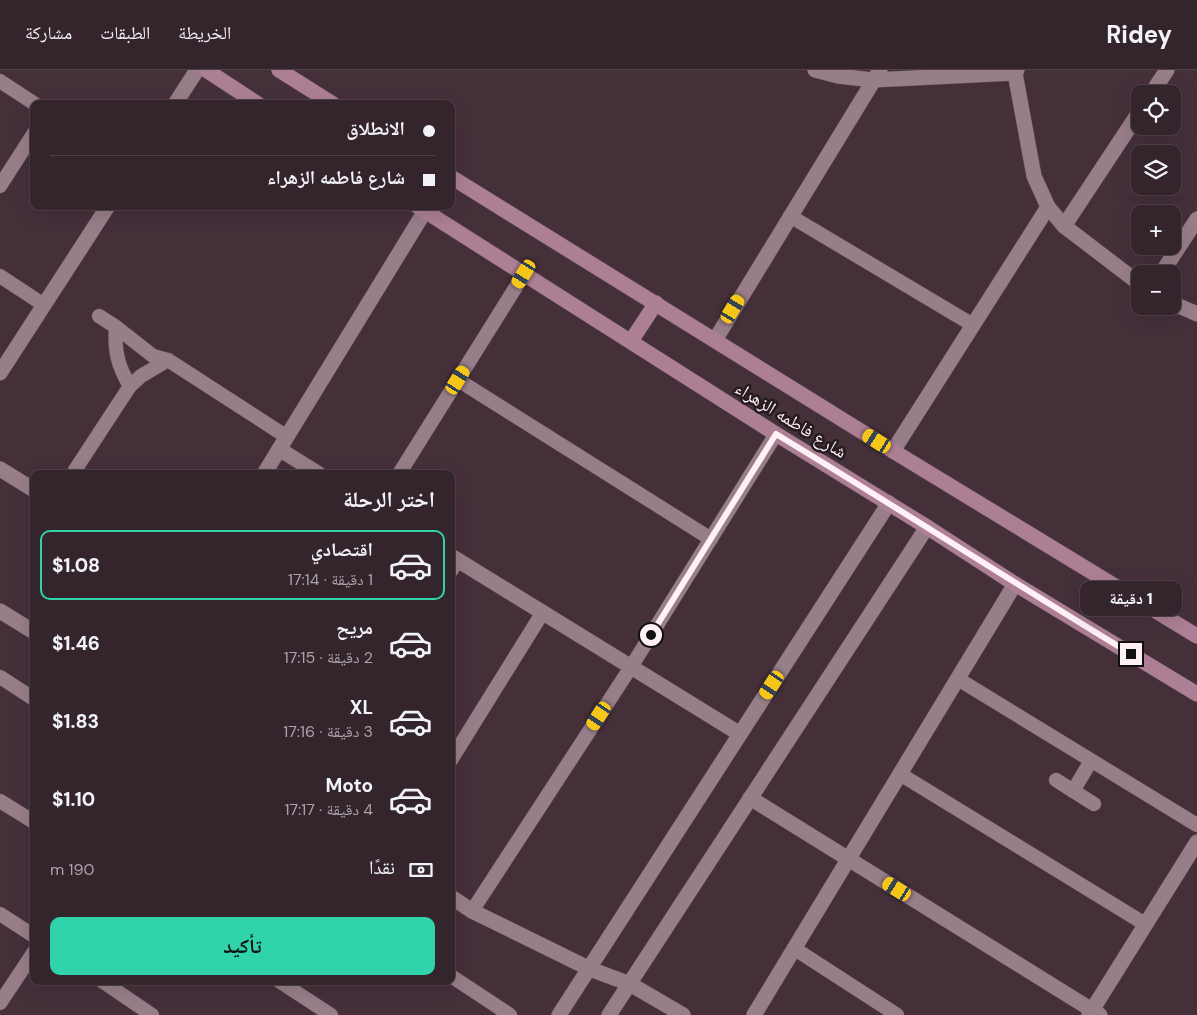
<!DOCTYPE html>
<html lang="ar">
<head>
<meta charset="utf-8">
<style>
  body { margin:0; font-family:"DM Sans","Noto Naskh Arabic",sans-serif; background:#3c2c34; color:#f1f3f6; direction:rtl; height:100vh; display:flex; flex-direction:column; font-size:19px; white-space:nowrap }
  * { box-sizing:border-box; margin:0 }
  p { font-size:16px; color:#a9a4a9 }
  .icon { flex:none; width:28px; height:28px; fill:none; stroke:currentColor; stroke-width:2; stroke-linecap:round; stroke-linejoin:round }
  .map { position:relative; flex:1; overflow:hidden; direction:ltr }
  .sheet { position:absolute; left:30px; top:400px; width:425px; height:515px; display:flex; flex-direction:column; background:#34242c; border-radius:10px; box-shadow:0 5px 20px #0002,0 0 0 1px #4e4148; direction:rtl }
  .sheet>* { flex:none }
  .hud { position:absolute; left:30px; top:30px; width:425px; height:110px; border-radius:10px; box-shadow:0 5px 20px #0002,0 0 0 1px #4e4148; direction:rtl; display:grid; align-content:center; height:110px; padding:0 20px; background:#34242c }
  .fabs { position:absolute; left:1131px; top:15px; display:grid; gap:10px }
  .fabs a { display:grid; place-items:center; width:50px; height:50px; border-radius:10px; background:#34242c; box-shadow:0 5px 20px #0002,0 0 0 1px #4e4148; font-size:25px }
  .end { position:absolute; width:22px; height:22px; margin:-11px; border:6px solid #fff0f6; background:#111; box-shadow:0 0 0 2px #111 }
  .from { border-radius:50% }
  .bubble { position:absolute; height:35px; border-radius:10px; background:#34242c; box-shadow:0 5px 20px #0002,0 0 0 1px #4e4148; font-size:16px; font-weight:800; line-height:35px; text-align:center; direction:rtl }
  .car { position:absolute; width:15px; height:30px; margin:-15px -8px; border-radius:6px; box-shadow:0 0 4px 1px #0007; background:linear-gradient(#f5c518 24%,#345 0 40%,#f5c518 0 76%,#345 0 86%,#f5c518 0) }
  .hud b { display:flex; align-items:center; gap:18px; height:48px; font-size:19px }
  .hud b+b { border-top:1px solid #4e4148 }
  .hud i { width:12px; height:12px; background:#f1f3f6 }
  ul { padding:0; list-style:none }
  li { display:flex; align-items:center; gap:15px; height:70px; margin:0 10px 8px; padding:0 10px; border:2px solid transparent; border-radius:10px }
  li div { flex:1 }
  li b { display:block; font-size:19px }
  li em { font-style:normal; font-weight:800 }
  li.current { border-color:#2fd4aa }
  li>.icon { width:45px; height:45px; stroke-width:1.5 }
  h2 { padding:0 20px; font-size:22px; line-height:60px }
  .pay { display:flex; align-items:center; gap:12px; height:55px; padding:0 20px; font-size:19px }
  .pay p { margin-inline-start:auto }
  .cta { display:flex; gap:10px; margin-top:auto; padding:10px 20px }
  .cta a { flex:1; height:58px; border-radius:10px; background:#2fd4aa; color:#111; font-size:20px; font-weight:800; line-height:58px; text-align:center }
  header { display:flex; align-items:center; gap:30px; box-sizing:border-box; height:70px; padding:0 25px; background:#34242c; border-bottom:1px solid #4e4148 }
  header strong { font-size:24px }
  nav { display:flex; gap:28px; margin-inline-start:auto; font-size:18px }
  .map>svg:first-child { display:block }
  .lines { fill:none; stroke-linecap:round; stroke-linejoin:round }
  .lane-casing { stroke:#5e4c54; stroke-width:15 }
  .street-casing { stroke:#5e4c54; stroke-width:16 }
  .secondary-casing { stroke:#5e4c54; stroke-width:16 }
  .lane { stroke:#987e89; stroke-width:14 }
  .street { stroke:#987e89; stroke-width:15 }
  .secondary { stroke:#ad7f94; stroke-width:15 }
  .route { stroke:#fff0f6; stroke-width:6 }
  .labels { text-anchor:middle; stroke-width:5; stroke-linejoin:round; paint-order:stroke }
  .street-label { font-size:18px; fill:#fff0f6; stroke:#251b20 }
</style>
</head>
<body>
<header>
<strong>Ridey</strong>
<nav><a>الخريطة</a><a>الطبقات</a><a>مشاركة</a></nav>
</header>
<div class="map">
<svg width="1197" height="945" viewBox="0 0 1197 945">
  <rect width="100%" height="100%" fill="#45303a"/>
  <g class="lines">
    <g class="lane-casing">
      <g id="lane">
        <path d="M0,11L35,34"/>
        <path d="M0,116L34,63"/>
        <path d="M790,146L973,255"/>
        <path d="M0,206L44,235"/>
        <path d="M99,246L116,257L153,286L168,290L287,367"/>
        <path d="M116,257C114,280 118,297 130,316"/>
        <path d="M458,310L711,469"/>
        <path d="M75,400L130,316L141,306L168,290"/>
        <path d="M399,404L524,204"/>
        <path d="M451,501L458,490"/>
        <path d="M0,607L34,629"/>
        <path d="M958,609L1197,755"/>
        <path d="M451,690L543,542"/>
        <path d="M900,704L1145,854"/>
        <path d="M1056,710L1094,734"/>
        <path d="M1073,721L1091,691"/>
        <path d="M0,731L34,752"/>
        <path d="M472,841L631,597L776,364"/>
        <path d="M0,844L34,866"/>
        <path d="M795,879L897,945"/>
        <path d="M451,906L510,945"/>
        <path d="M102,911L152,945"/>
        <path d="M279,911L331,945"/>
        <path d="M0,933L34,882"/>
      </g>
    </g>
    <g class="street-casing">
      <g id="street">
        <path d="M815,0L838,6L873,10L1015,3"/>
        <path d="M1017,0L1015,3L1034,106L1048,137L1064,156L1140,214"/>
        <path d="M1151,24L1167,0"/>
        <path d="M175,34L197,0"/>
        <path d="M1064,156L1140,41"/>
        <path d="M1161,204L1197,149"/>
        <path d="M1172,233L1197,244"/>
        <path d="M715,270L880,0"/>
        <path d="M0,303L108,136"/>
        <path d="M279,379L319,404"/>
        <path d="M893,381L1048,137"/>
        <path d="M0,399L34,420"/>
        <path d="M264,404L425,141"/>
        <path d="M451,486L740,664"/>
        <path d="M0,541L34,562"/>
        <path d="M750,728L1100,945"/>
        <path d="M451,827L472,841L590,899L630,914L683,945"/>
        <path d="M559,945L889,433"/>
        <path d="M609,945L927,457"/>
        <path d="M754,945L1015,514"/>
        <path d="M1089,945L1197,772"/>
      </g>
    </g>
    <g class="secondary-casing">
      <g id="secondary">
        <path d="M206,0L258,34"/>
        <path d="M279,0L333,34"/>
        <path d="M451,107L893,381L1197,566"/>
        <path d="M417,136L776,364L927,457L1015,514L1197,624"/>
        <path d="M631,271L656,233"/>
      </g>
    </g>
    <use href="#lane" class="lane"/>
    <use href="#street" class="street"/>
    <use href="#secondary" class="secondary"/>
  </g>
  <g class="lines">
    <path class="route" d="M651,565L776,364C895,436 1012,512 1131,584"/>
  </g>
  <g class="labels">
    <g class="street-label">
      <text transform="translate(791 350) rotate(32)" y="6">شارع فاطمه الزهراء</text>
    </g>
  </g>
</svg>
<div class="fabs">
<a><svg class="icon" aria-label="locate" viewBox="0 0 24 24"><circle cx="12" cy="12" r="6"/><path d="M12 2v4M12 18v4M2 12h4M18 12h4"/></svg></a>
<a><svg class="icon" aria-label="layers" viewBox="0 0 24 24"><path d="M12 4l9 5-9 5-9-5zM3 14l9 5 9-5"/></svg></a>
<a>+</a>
<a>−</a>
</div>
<i class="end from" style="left:651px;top:565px"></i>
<i class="end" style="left:1131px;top:584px"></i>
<div class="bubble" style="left:1080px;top:511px;width:102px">1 دقيقة</div>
<i class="car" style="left:524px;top:204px;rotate:212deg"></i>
<i class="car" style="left:733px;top:239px;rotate:31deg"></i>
<i class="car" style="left:458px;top:310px;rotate:32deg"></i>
<i class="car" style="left:877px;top:371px;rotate:302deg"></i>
<i class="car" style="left:772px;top:615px;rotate:213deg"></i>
<i class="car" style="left:599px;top:646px;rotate:213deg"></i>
<i class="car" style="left:897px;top:819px;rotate:302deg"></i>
<div class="hud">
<b><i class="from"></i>الانطلاق</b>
<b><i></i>شارع فاطمه الزهراء</b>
</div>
<section class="sheet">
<h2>اختر الرحلة</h2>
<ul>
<li class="current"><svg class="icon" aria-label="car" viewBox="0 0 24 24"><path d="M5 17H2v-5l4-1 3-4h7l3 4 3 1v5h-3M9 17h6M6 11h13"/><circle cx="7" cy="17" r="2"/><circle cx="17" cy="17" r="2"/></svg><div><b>اقتصادي</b><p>1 دقيقة · 17:14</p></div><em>$1.08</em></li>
<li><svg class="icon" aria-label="car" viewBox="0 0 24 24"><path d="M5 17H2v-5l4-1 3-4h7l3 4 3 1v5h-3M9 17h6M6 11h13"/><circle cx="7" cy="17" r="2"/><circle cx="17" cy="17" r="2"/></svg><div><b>مريح</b><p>2 دقيقة · 17:15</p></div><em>$1.46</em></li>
<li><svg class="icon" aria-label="car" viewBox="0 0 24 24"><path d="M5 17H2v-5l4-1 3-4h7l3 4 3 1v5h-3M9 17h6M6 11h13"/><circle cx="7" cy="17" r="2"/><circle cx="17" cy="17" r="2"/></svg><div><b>XL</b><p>3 دقيقة · 17:16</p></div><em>$1.83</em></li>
<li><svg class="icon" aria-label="car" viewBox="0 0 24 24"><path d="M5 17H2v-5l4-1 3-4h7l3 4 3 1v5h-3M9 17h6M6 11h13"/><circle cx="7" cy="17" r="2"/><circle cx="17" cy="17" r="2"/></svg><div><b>Moto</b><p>4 دقيقة · 17:17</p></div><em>$1.10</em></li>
</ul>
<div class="pay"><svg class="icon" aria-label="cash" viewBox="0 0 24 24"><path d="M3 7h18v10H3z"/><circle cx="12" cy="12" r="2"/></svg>نقدًا<p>190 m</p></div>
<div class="cta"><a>تأكيد</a></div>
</section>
</div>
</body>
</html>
